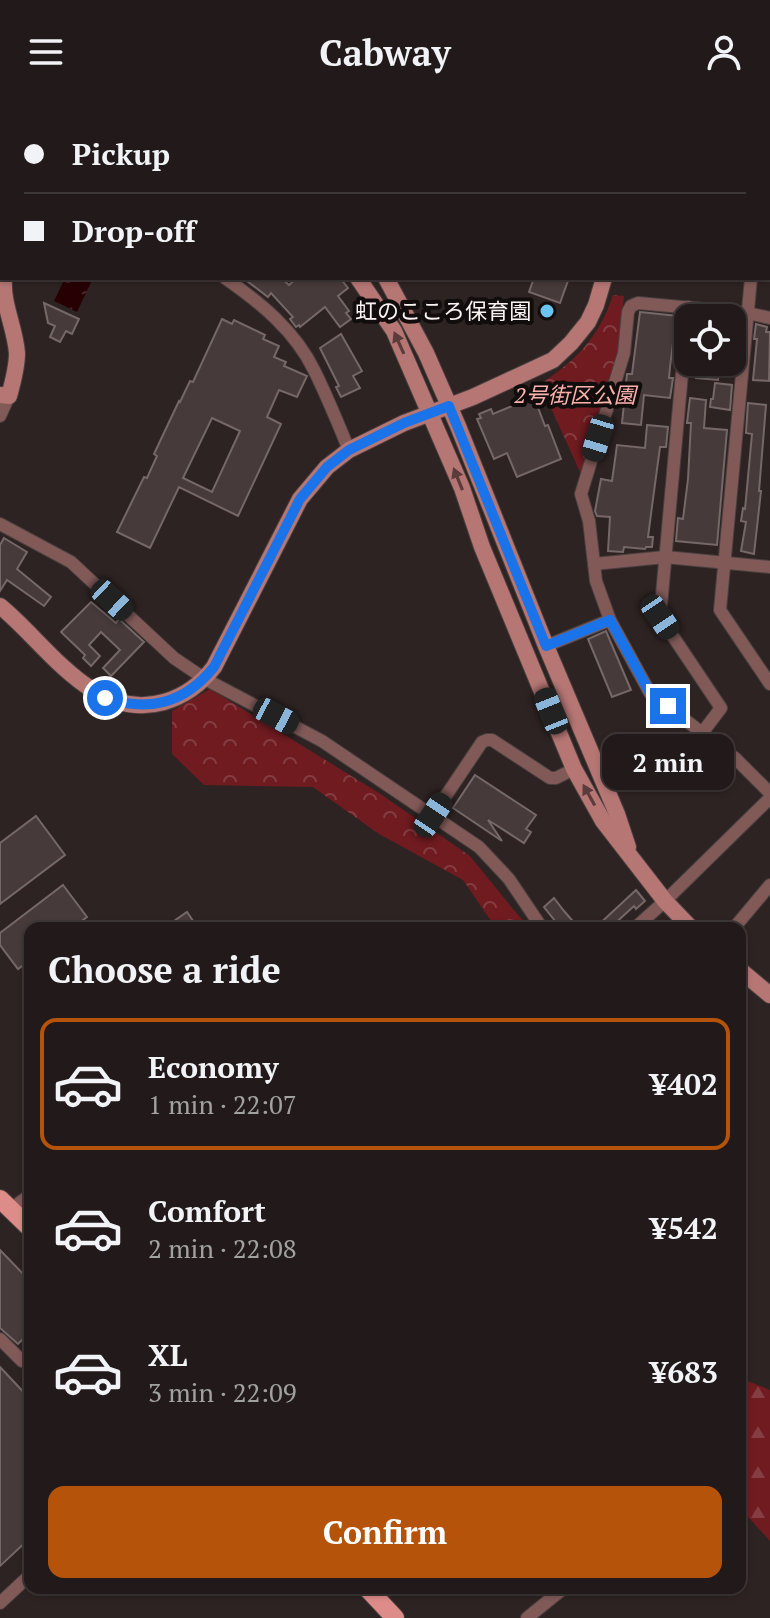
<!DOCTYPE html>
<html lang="en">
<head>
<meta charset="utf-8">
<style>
  body { margin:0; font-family:"PT Serif","Noto Sans JP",serif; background:#2a2323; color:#f1f3f6; height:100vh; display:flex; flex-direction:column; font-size:30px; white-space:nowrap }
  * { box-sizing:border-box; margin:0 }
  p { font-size:26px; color:#a2a1a2 }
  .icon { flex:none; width:44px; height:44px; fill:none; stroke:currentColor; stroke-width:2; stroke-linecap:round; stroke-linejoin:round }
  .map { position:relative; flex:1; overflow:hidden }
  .sheet { position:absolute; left:24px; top:818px; width:722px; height:672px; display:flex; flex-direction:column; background:#221a1a; border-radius:16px; box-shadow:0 2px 6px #0004,0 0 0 2px #3f3839 }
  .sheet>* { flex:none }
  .top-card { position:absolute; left:0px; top:0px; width:770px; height:176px; box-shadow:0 2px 6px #0004,0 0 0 2px #3f3839; display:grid; align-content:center; height:176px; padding:0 24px; background:#221a1a }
  .buttons { position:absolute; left:674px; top:200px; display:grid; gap:16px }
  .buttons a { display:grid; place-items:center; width:72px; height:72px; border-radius:16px; background:#221a1a; box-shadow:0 2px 6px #0004,0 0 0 2px #3f3839; font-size:40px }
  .end { position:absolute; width:36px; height:36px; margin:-18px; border:10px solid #1a73e8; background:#fff; box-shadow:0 0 0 4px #fff }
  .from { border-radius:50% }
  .bubble { position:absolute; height:56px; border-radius:16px; background:#221a1a; box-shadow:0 2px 6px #0004,0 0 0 2px #3f3839; font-size:26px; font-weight:600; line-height:56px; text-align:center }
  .car { position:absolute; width:24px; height:48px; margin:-24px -12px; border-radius:10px; box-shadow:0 0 6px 2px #0007; background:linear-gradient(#222 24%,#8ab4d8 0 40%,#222 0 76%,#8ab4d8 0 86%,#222 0) }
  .top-card b { display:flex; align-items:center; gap:28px; height:76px; font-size:30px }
  .top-card b+b { border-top:2px solid #3f3839 }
  .top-card i { width:20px; height:20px; background:#f1f3f6 }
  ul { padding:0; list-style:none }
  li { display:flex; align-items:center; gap:24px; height:132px; margin:0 16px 12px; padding:0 8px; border:4px solid transparent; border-radius:16px }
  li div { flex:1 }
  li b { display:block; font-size:30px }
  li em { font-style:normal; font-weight:600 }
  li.current { border-color:#b45309 }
  li>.icon { width:72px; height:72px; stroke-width:1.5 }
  h2 { padding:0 24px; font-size:36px; line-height:96px }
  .button { display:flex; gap:16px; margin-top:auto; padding:16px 24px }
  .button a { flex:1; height:92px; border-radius:16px; background:#b45309; color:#fff; font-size:32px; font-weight:600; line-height:92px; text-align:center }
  header { display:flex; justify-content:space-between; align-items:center; height:104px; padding:0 24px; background:#221a1a; font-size:36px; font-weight:600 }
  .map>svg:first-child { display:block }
  .forest { fill:url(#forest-firs) }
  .park { fill:url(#park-crowns) }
  .water { fill:url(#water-ripples) }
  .building { fill:#463b3a; stroke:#756867; stroke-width:2; fill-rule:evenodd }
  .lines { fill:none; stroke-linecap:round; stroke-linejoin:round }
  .street-casing { stroke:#4a403f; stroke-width:14 }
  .secondary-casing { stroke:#4a403f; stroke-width:18 }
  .primary-casing { stroke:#4a403f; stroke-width:20 }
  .street { stroke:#815a58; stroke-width:12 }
  .secondary { stroke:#b57674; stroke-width:16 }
  .primary { stroke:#dd8c89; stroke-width:18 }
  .oneway { fill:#5b3c3b }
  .route { stroke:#1a73e8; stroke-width:10 }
  .poi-dot { fill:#69c4f1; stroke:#120d0d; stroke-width:3 }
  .labels { text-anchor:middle; stroke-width:8; stroke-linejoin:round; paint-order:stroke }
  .poi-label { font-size:22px; fill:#fbf3f2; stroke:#120d0d; text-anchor:end }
  .park-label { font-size:22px; font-style:italic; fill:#fcb1ad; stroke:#120d0d }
</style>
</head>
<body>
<header><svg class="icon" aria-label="menu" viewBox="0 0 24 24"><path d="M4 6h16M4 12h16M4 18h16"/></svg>Cabway<svg class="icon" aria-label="person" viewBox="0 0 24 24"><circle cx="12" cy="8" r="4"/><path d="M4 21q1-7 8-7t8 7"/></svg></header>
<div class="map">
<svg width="770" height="1514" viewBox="0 0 770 1514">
  <defs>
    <pattern id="forest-firs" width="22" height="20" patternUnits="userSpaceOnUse" patternTransform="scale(2)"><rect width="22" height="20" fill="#6f1b20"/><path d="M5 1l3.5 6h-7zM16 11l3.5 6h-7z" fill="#843d41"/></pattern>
    <pattern id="park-crowns" width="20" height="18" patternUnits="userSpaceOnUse" patternTransform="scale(2)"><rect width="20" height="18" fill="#6f1b20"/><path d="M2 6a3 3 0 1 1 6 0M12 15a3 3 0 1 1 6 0" fill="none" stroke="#843d41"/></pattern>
    <pattern id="water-ripples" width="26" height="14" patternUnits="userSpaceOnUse" patternTransform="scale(2)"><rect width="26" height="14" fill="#270003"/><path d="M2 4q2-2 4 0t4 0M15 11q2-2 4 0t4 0" fill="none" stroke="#472628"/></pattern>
  </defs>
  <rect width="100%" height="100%" fill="#2d2322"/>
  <path class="forest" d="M740,1274L770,1286V1437L740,1404Z"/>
  <g class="park">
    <path d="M613,191L624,192L618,247L581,370L540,280C576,257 599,233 613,191Z"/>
    <path d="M210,585L379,689L470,752L517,810L531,824H496L463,776L379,730L313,683L204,681L172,650V607Z"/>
  </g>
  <path class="water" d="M65,174H93L77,208L54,197Z"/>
  <g class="building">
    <path d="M243,174H281L289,181L297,174H340L348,184L338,192L349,207L346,209L351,215L340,223L325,203L300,223L299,221L296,223L290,215L293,213L271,189L268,193Z"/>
    <path d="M534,174H569L560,199L529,188Z"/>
    <path d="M44,199L79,215L72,230L66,227L60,238L50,233L55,222L48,219Z"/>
    <path d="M640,208L678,212L677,223H675L670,263L669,274H673L670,294L644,291L641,321L622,319L627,270H632Z"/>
    <path d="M222,215L232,220L234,216L265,231L263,235L279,242L274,253L286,258L284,262L307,272L297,293L279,286L267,313L281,320L238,412L179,383L150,444L117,428L144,373L147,374L157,352L154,350L179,297L180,298L190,277L193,278ZM212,314L240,327L212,388L183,374Z"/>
    <path d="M756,220L767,223L766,228H770L769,277L753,276L757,235H754Z"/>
    <path d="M341,230L362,267L353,272L360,284L341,293L336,283L339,282L320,244Z"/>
    <path d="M698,258H720L718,276L696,274Z"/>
    <path d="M715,279L732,281L730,306L710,303L711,295H713Z"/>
    <path d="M534,293L545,322L548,321L561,355L517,373L507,349L494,355L477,315L481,314L479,310L491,305L493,310Z"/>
    <path d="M690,294L706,296L704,324L727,326L717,441L676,437L678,414L683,415L688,375L691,319H687Z"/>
    <path d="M748,299L766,301L759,387H761L754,450L741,447L746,418L741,417L743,404L745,405L752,330L746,329Z"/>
    <path d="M647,321L668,323L666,343H660L651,410L648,433H653L652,443H646L645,445L624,443L623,448L608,447L610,413L597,412L595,407L601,375L612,377L617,341L645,344Z"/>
    <path d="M4,434L27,448L17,465L51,493L44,502L7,476L0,487V441Z"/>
    <path d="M91,498L116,519L119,515L144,538L111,572L103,564L120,546L101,528L89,541L100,552L91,562L83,554L85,551L61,528Z"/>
    <path d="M606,527L631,586L612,593L588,535Z"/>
    <path d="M475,671L536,711L526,725L531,728L524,739L488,716L502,737L453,704Z"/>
    <path d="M36,712L65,751L0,800V739Z"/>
    <path d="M63,781L87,813L72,824H30V856L18,865L0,841V829Z"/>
    <path d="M636,786L645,797L636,805L634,802L610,824H595Z"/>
    <path d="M554,794L564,807L579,824H562L556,818L544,803Z"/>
    <path d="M187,808L198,824H164Z"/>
    <path d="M0,1146L30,1177V1228L18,1240L0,1224Z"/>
    <path d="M0,1263L30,1295V1434L0,1462Z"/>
  </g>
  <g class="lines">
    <g class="street-casing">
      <g id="street">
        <path d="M746,0L750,2"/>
        <path d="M768,11L770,12"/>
        <path d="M0,56L2,57"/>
        <path d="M768,111L770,106"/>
        <path d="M225,174C261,199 295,227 314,266C327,292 338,319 349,346"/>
        <path d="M751,174L720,506L770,580"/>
        <path d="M688,203L660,513L721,604L702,629"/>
        <path d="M770,214L747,209L638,199L631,202L628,208L624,249L581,390L589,417L596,477L610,516L650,589L735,654L770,689"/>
        <path d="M0,312L9,292"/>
        <path d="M0,420L71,458L174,554L205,575L322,637L479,743L509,775L542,824"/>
        <path d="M594,460L665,453L770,463"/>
        <path d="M546,542L610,516"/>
        <path d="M433,711L482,638L487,636H492L550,674H556L574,665"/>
        <path d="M635,824L665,797L770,694"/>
        <path d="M734,824L770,781"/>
        <path d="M11,1105L30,1091"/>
        <path d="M0,1235L22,1257L30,1249"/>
        <path d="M0,1499L30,1471"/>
        <path d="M527,1514L564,1484"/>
      </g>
    </g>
    <g class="secondary-casing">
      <g id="secondary">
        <path d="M70,0L75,2"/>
        <path d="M118,0L122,2"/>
        <path d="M591,0L594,2"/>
        <path d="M367,2L368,0"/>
        <path d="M634,2L635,0"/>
        <path d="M768,93L770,94"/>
        <path d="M358,174L394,227L462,384L482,443L574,665L603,717L665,797L691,824"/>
        <path d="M386,174L426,249L458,322L546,542L617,710L628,743"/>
        <path d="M0,291L9,292C13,278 17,263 17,249C15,223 2,200 4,174"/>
        <path d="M0,502C47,540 93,618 164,598C185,592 201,580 214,563L300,395L327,363L349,346L404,319L473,293L553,256L571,239L588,218L596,201L604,174"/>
        <path d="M740,866L770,891"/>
      </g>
    </g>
    <g class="primary-casing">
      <g id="primary">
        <path d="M0,1095L30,1124"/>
        <path d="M367,1484L395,1514"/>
      </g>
    </g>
    <use href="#street" class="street"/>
    <use href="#secondary" class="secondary"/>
    <use href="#primary" class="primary"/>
  </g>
  <defs><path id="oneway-solid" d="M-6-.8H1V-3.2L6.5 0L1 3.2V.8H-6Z" transform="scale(2)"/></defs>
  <g class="oneway">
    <use href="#oneway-solid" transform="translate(399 239) rotate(-114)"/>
    <use href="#oneway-solid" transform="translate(458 375) rotate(-112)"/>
    <use href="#oneway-solid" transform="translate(589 691) rotate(-119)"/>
  </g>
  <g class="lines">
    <path class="route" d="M105,594C149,608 184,600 214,563L300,395L327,363L349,346L404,319L449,302L546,542L610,516L650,589L668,602"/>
  </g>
  <circle class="poi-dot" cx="547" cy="207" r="8"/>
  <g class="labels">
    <g class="poi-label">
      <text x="531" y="215">虹のこころ保育園</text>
    </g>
    <g class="park-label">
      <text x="575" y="299">2号街区公園</text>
    </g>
  </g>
</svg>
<div class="buttons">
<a><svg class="icon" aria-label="locate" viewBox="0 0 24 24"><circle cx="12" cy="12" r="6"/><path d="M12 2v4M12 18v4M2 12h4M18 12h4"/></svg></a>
</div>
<i class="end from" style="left:105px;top:594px"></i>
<i class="end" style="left:668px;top:602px"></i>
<div class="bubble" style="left:602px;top:630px;width:132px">2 min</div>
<i class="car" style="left:598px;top:334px;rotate:197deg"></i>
<i class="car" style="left:112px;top:496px;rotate:133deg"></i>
<i class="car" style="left:660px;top:513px;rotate:146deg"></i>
<i class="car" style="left:551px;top:607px;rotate:338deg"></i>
<i class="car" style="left:276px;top:612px;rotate:118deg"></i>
<i class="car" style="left:433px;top:711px;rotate:34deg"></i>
<div class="top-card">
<b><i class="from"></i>Pickup</b>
<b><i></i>Drop-off</b>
</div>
<section class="sheet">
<h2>Choose a ride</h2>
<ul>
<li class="current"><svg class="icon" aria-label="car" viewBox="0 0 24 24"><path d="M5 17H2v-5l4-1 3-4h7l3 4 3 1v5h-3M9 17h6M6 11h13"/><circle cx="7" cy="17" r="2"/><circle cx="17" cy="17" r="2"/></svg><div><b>Economy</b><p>1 min · 22:07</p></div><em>¥402</em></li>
<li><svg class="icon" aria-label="car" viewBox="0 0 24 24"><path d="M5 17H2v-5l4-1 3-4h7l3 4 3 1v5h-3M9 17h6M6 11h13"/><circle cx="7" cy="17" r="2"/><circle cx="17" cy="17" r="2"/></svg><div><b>Comfort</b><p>2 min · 22:08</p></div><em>¥542</em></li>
<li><svg class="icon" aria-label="car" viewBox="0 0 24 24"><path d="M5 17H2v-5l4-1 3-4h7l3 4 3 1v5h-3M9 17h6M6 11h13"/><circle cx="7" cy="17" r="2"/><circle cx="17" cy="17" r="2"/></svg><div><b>XL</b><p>3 min · 22:09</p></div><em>¥683</em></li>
</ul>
<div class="button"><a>Confirm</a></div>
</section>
</div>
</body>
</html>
